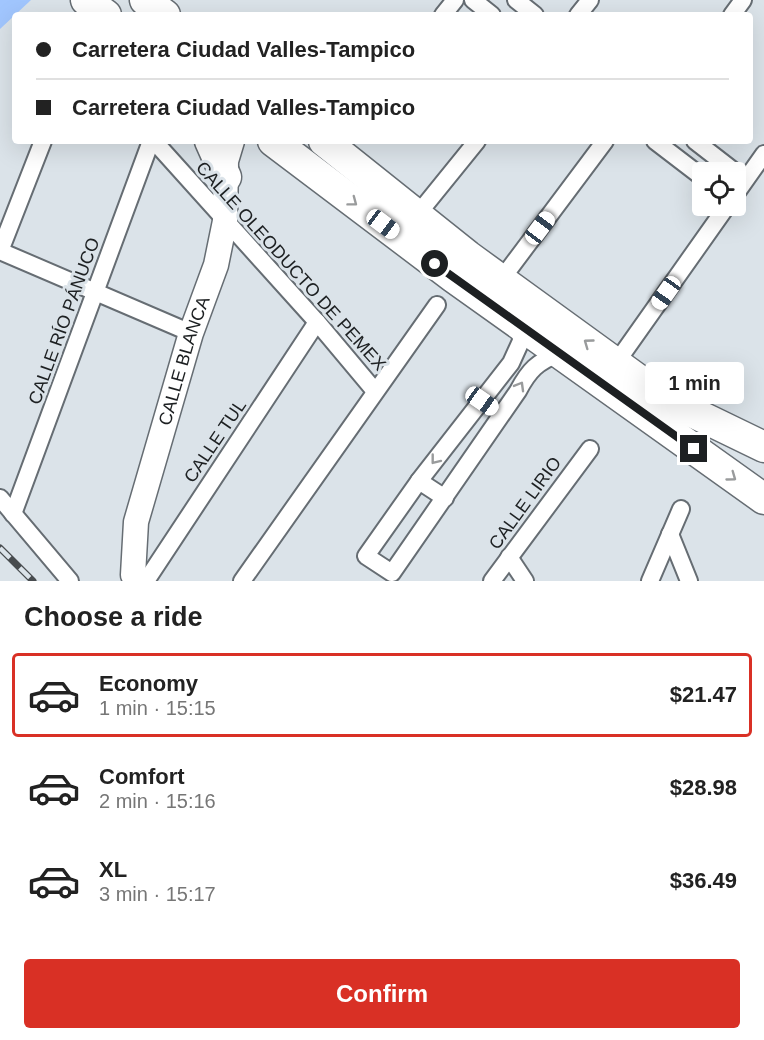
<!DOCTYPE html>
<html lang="en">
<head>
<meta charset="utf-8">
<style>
  body { margin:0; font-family:Helvetica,sans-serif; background:#f6f6f6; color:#222; height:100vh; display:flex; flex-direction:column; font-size:22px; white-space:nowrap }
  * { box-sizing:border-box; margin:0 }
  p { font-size:20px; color:#767676 }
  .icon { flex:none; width:33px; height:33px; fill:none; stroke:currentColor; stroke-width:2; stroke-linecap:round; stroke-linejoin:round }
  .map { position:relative; height:581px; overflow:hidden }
  .sheet { display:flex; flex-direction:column; background:#fff; flex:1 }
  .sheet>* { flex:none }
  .banner { position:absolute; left:12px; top:12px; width:741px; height:132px; border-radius:6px; box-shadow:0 6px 24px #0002; display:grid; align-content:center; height:132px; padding:0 24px; background:#fff }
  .fabs { position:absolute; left:692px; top:162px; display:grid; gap:12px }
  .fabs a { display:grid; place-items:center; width:54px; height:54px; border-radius:6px; background:#fff; box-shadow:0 6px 24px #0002; font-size:30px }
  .end { position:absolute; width:27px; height:27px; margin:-14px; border:8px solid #1d2022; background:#fff; box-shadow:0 0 0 3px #fff }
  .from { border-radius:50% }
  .bubble { position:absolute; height:42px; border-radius:6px; background:#fff; box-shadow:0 6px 24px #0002; font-size:20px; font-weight:700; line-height:42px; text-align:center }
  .car { position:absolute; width:18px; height:36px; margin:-18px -9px; border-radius:8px; box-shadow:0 0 4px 2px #0007; background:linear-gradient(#fff 24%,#345 0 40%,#fff 0 76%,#345 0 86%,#fff 0) }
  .banner b { display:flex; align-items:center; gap:21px; height:57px; font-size:22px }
  .banner b+b { border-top:2px solid #e0e0e0 }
  .banner i { width:15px; height:15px; background:#222 }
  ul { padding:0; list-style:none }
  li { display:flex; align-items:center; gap:18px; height:84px; margin:0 12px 9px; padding:0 12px; border:3px solid transparent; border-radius:6px }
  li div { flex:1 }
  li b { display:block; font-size:22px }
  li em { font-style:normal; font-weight:700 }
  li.on { border-color:#d93025 }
  li>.icon { width:54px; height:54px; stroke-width:1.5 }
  h2 { padding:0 24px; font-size:27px; line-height:72px }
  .button { display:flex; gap:12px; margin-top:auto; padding:12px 24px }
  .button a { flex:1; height:69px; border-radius:6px; background:#d93025; color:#fff; font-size:24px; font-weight:700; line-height:69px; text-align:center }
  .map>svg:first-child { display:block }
  .water { fill:#a1c6fe }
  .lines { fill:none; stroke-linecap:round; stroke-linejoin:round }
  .street-casing { stroke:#666d73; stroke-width:20 }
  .secondary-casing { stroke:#666d73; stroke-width:27 }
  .highway-casing { stroke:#666d73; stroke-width:33 }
  .street { stroke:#fff; stroke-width:16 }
  .secondary { stroke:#fff; stroke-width:24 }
  .highway { stroke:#fff; stroke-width:30 }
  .rail-casing { stroke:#484c4f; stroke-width:7 }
  .rail { stroke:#dbe3e9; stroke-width:4.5; stroke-dasharray:14; stroke-linecap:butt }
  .oneway { stroke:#999b9c }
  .route { stroke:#1d2022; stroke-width:8 }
  .labels { text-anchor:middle; stroke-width:6; stroke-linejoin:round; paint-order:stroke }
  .street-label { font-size:18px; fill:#1d2022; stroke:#dbe3e9 }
</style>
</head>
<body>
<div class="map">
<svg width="764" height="581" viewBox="0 0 764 581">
  <rect width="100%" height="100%" fill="#dbe3e9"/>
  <path class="water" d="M0,0H31L0,29Z"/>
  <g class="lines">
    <g class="street-casing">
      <g id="street">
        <path d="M473,0L492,15"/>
        <path d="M516,0L535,15"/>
        <path d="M443,15L455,0"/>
        <path d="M578,15L590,0"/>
        <path d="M732,15L743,0"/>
        <path d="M154,141L317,322L374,390"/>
        <path d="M655,141L702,177"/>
        <path d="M695,141L735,172"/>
        <path d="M735,195L764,154"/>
        <path d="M413,220L477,141"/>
        <path d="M0,251L191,333"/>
        <path d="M0,251L43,141"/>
        <path d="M501,280L605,141"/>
        <path d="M520,325L521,341L511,363L419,481L366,556L392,573L518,391C529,370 537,362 560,353"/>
        <path d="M616,363L727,206"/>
        <path d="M419,481L445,498"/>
        <path d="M0,498L70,581"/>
        <path d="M13,514L151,141"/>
        <path d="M670,534L689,581"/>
        <path d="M509,557L525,581"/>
        <path d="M146,581L317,322"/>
        <path d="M242,581L437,305"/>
        <path d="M492,581L590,449"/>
        <path d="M650,581L681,509"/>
      </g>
    </g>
    <g class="secondary-casing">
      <g id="secondary">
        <path id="s1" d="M136,581L133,575L136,522L191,333L216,265L225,221L226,161L232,141"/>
      </g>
    </g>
    <g class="highway-casing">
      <g id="highway">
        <path d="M86,0L106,15"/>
        <path d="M145,0L165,15"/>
        <path d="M210,141L226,177"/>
        <path d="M273,141L453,277L764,499"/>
        <path d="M324,141L468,256L665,399L764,447"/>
      </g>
    </g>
    <use href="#street" class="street"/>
    <use href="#secondary" class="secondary"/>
    <use href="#highway" class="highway"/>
    <g class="rail-casing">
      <path id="rail" d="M0,548L33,581"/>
    </g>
    <use href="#rail" class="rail"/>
  </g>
  <defs><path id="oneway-chevron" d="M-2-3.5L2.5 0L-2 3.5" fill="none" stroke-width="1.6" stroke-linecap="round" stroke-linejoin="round" transform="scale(1.5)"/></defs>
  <g class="oneway">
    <use href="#oneway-chevron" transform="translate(353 202) rotate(37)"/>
    <use href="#oneway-chevron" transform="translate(588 343) rotate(-144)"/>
    <use href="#oneway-chevron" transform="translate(520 386) rotate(-60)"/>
    <use href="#oneway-chevron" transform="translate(435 460) rotate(128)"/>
    <use href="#oneway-chevron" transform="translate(732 477) rotate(36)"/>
  </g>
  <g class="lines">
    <path class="route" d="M435,264L694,449"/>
  </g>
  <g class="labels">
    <g class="street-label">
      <text transform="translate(291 266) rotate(48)" y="6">CALLE OLEODUCTO DE PEMEX</text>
      <text transform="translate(64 321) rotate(-70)" y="6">CALLE RÍO PÁNUCO</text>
      <text dy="6" stroke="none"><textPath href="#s1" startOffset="228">CALLE BLANCA</textPath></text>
      <text transform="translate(215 441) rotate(-56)" y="6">CALLE TUL</text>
      <text transform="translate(525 503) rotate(-54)" y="6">CALLE LIRIO</text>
    </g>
  </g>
</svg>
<div class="fabs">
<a><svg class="icon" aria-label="locate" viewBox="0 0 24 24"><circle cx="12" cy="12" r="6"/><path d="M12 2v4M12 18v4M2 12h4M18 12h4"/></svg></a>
</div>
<i class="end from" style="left:435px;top:264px"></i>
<i class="end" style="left:694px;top:449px"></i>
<div class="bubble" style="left:645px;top:362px;width:99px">1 min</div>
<i class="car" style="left:383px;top:224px;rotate:127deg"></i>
<i class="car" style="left:540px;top:228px;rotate:37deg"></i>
<i class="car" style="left:666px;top:293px;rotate:215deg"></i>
<i class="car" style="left:482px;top:401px;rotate:125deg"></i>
<div class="banner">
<b><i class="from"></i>Carretera Ciudad Valles-Tampico</b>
<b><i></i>Carretera Ciudad Valles-Tampico</b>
</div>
</div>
<section class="sheet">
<h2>Choose a ride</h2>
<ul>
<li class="on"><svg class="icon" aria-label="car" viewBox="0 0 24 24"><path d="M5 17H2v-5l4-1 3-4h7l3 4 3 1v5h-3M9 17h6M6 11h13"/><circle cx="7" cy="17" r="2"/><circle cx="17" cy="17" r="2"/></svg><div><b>Economy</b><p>1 min · 15:15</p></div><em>$21.47</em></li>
<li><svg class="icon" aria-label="car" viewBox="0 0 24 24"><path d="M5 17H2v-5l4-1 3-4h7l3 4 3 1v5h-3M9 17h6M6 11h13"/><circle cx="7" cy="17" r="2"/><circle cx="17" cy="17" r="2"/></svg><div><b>Comfort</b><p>2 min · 15:16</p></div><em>$28.98</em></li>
<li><svg class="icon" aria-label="car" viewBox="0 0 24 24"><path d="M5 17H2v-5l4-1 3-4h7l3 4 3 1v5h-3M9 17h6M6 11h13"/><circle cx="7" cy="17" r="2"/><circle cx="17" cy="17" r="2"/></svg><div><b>XL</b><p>3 min · 15:17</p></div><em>$36.49</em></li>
</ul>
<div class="button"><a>Confirm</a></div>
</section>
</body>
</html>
